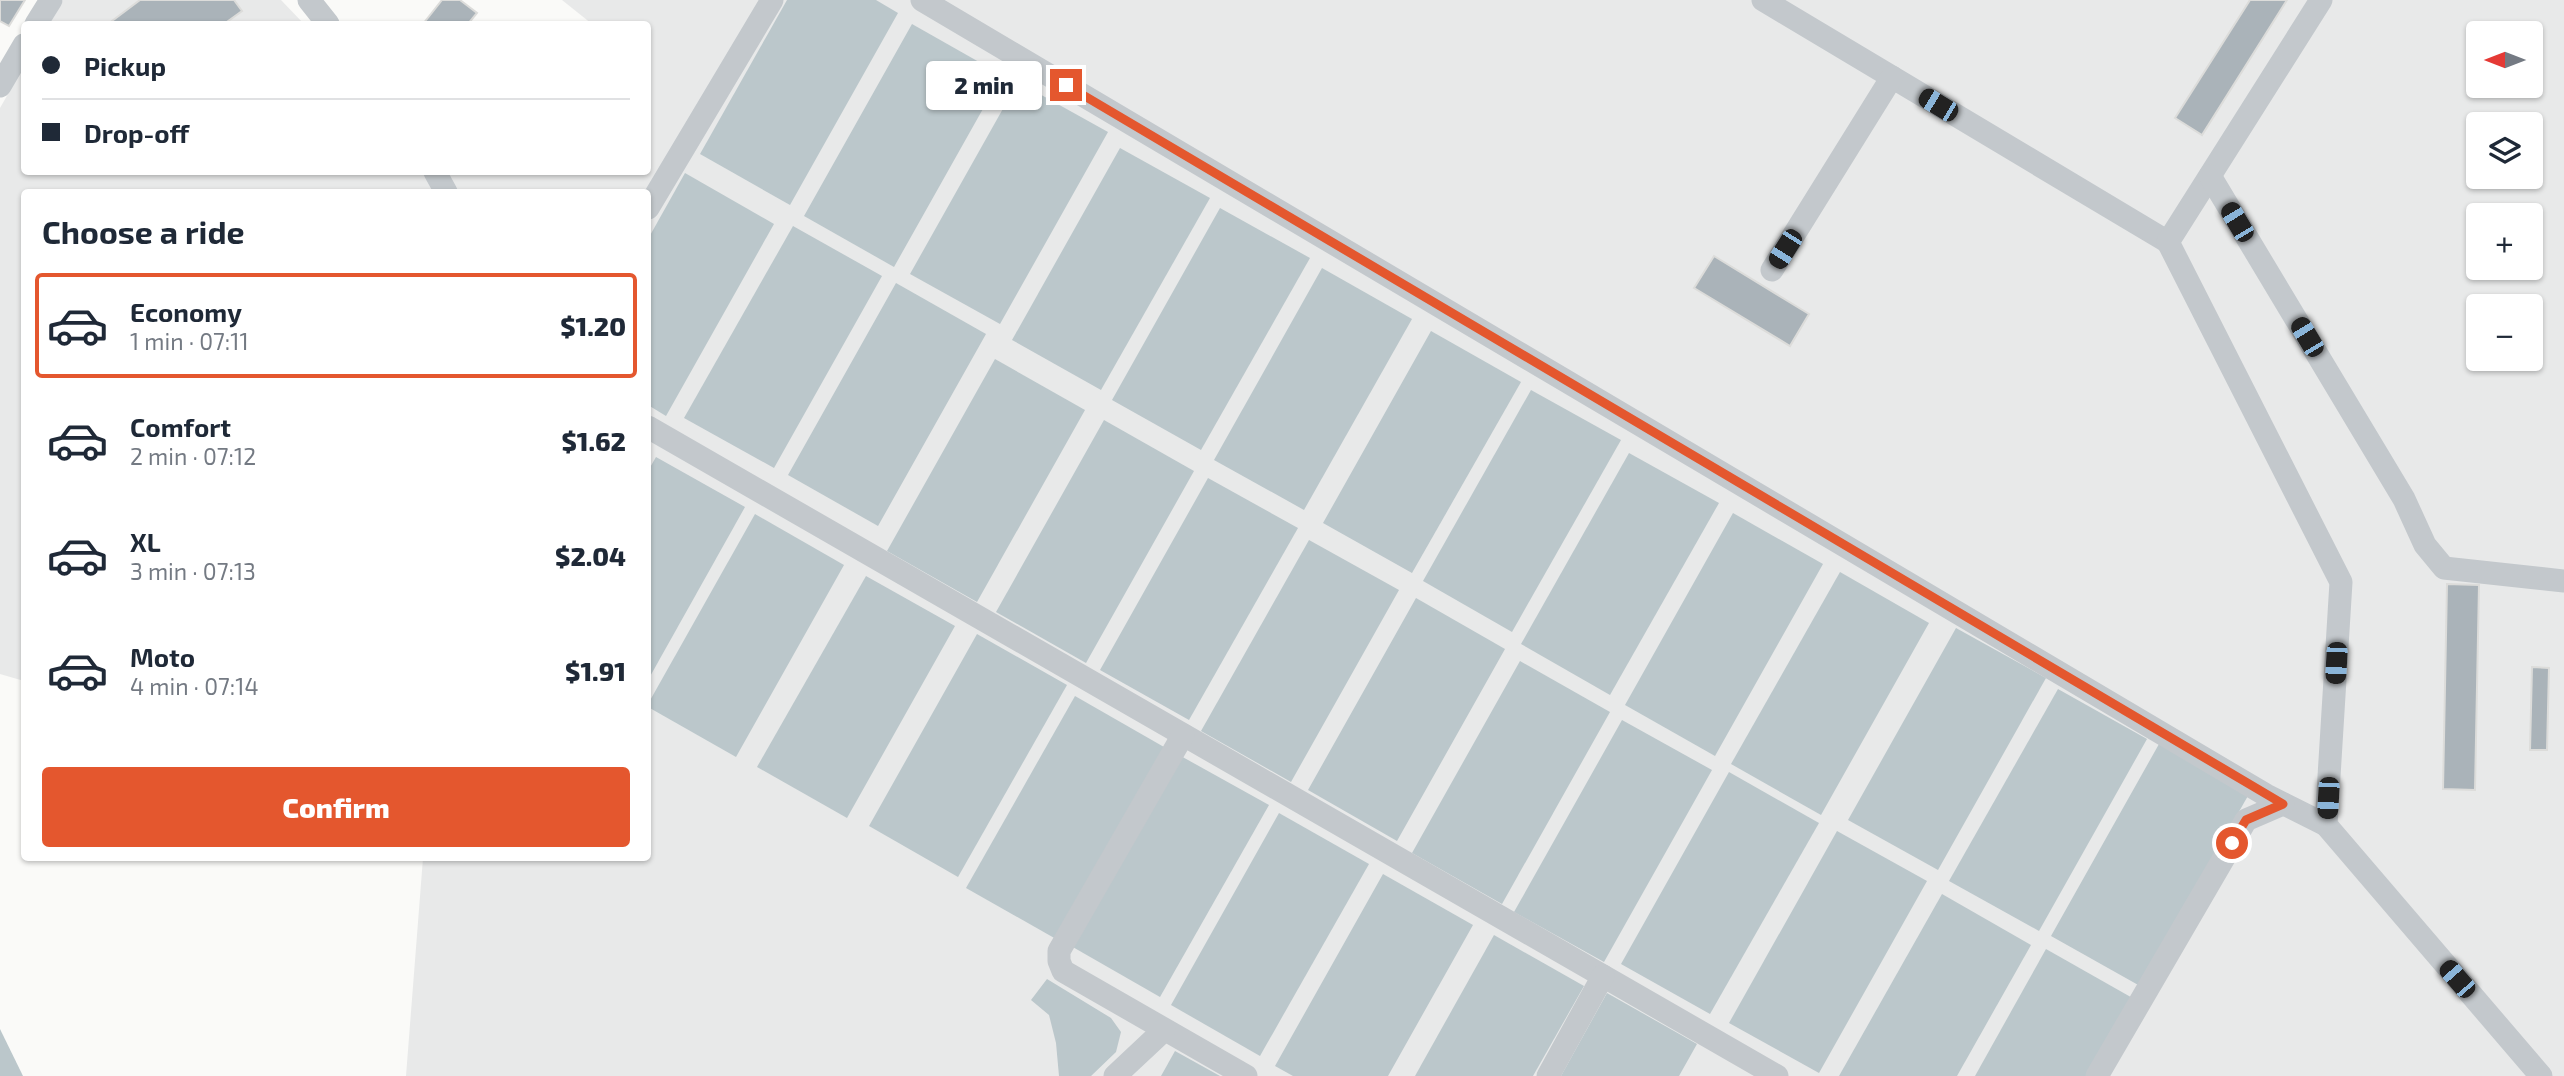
<!DOCTYPE html>
<html lang="en">
<head>
<meta charset="utf-8">
<style>
  body { margin:0; font-family:"Exo 2",sans-serif; background:#f6f6f7; color:#1f2937; height:100vh; display:flex; flex-direction:column; font-size:26px; white-space:nowrap }
  * { box-sizing:border-box; margin:0 }
  p { font-size:23px; color:#747a83 }
  .icon { flex:none; width:38px; height:38px; fill:none; stroke:currentColor; stroke-width:2; stroke-linecap:round; stroke-linejoin:round }
  .map { position:relative; flex:1; overflow:hidden }
  .drawer { position:absolute; left:21px; top:189px; width:630px; height:672px; display:flex; flex-direction:column; background:#fff; border-radius:7px; box-shadow:0 2px 5px #0004 }
  .drawer>* { flex:none }
  .top-card { position:absolute; left:21px; top:21px; width:630px; height:154px; border-radius:7px; box-shadow:0 2px 5px #0004; display:grid; align-content:center; height:154px; padding:0 21px; background:#fff }
  .needle { width:46px; rotate:270deg }
  .fabs { position:absolute; left:2466px; top:21px; display:grid; gap:14px }
  .fabs a { display:grid; place-items:center; width:77px; height:77px; border-radius:7px; background:#fff; box-shadow:0 2px 5px #0004; font-size:35px }
  .end { position:absolute; width:32px; height:32px; margin:-16px; border:9px solid #e4572e; background:#fff; box-shadow:0 0 0 4px #fff }
  .from { border-radius:50% }
  .bubble { position:absolute; height:49px; border-radius:7px; background:#fff; box-shadow:0 2px 5px #0004; font-size:23px; font-weight:800; line-height:49px; text-align:center }
  .car { position:absolute; width:21px; height:42px; margin:-21px -10px; border-radius:9px; box-shadow:0 0 5px 2px #0007; background:linear-gradient(#222 24%,#8ab4d8 0 40%,#222 0 76%,#8ab4d8 0 86%,#222 0) }
  .top-card b { display:flex; align-items:center; gap:24px; height:66px; font-size:26px }
  .top-card b+b { border-top:2px solid #e0e1e3 }
  .top-card i { width:18px; height:18px; background:#1f2937 }
  ul { padding:0; list-style:none }
  li { display:flex; align-items:center; gap:21px; height:105px; margin:0 14px 10px; padding:0 7px; border:4px solid transparent; border-radius:7px }
  li div { flex:1 }
  li b { display:block; font-size:26px }
  li em { font-style:normal; font-weight:800 }
  li.selected { border-color:#e4572e }
  li>.icon { width:63px; height:63px; stroke-width:1.5 }
  h2 { padding:0 21px; font-size:32px; line-height:84px }
  .cta { display:flex; gap:14px; margin-top:auto; padding:14px 21px }
  .cta a { flex:1; height:80px; border-radius:7px; background:#e4572e; color:#fff; font-size:28px; font-weight:800; line-height:80px; text-align:center }
  .map>svg:first-child { display:block }
  .built { fill:#e8e9e9; fill-rule:evenodd }
  .water { fill:#bbc7cb }
  .building { fill:#aab3b9; stroke:#dcdcda; stroke-width:2 }
  .lines { fill:none; stroke-linecap:round; stroke-linejoin:round }
  .minor { stroke:#c3c8cc; stroke-width:23 }
  .route { stroke:#e4572e; stroke-width:9 }
</style>
</head>
<body>
<div class="map">
<svg width="2564" height="1076" viewBox="0 0 2564 1076">
  <rect width="100%" height="100%" fill="#fafaf8"/>
  <g class="built">
    <path d="M63,0H281L304,24H49Z"/>
    <path d="M562,0H2564V1076H406L423,858H648V192H24V681L0,674V108L24,66V172H648V24H592ZM2478,33H2530V86H2478ZM2478,124H2530V177H2478ZM2478,215H2530V268H2478ZM2478,306H2530V359H2478Z"/>
  </g>
  <g class="water">
    <path d="M787,0H876L898,13L790,205L700,154Z"/>
    <path d="M912,24L1002,75L894,267L804,216Z"/>
    <path d="M1018,82L1108,132L1000,324L910,274Z"/>
    <path d="M1120,148L1210,198L1101,390L1012,340Z"/>
    <path d="M685,173L774,224L666,416L648,405V239Z"/>
    <path d="M1220,208L1310,258L1201,450L1112,400Z"/>
    <path d="M793,226L882,276L774,468L684,418Z"/>
    <path d="M1322,268L1412,319L1304,510L1214,460Z"/>
    <path d="M896,283L986,334L878,526L788,475Z"/>
    <path d="M1431,331L1521,382L1412,573L1323,523Z"/>
    <path d="M995,359L1085,410L977,602L887,551Z"/>
    <path d="M1531,390L1621,440L1512,632L1423,581Z"/>
    <path d="M1104,420L1194,471L1086,663L996,612Z"/>
    <path d="M1629,453L1719,503L1610,695L1521,644Z"/>
    <path d="M656,457L745,507L648,680V471Z"/>
    <path d="M1208,478L1298,528L1189,720L1100,670Z"/>
    <path d="M1733,513L1823,564L1715,756L1625,705Z"/>
    <path d="M755,514L844,565L736,757L648,707V704Z"/>
    <path d="M1309,540L1399,590L1291,782L1201,731Z"/>
    <path d="M1840,572L1929,623L1821,815L1731,764Z"/>
    <path d="M866,576L955,626L847,818L757,767Z"/>
    <path d="M1416,598L1505,649L1397,841L1308,790Z"/>
    <path d="M1956,628L2046,678L1938,870L1848,820Z"/>
    <path d="M977,634L1067,685L958,877L869,826Z"/>
    <path d="M1520,661L1610,712L1502,904L1412,853Z"/>
    <path d="M2058,689L2147,739L2039,931L1949,881Z"/>
    <path d="M1075,696L1164,747L1056,939L966,888Z"/>
    <path d="M1622,720L1712,770L1604,962L1514,912Z"/>
    <path d="M2159,744L2249,794L2140,986L2051,936Z"/>
    <path d="M1179,755L1269,805L1160,997L1071,946Z"/>
    <path d="M1729,772L1819,823L1710,1014L1621,964Z"/>
    <path d="M1279,813L1369,864L1260,1056L1171,1005Z"/>
    <path d="M1837,831L1927,881L1819,1073L1729,1023Z"/>
    <path d="M1383,874L1473,925L1388,1076H1293L1275,1066Z"/>
    <path d="M1942,894L2031,945L1957,1076H1839Z"/>
    <path d="M1494,935L1584,986L1533,1076H1415Z"/>
    <path d="M2046,949L2136,1000L2093,1076H1975Z"/>
    <path d="M1047,979L1111,1018L1121,1032L1116,1052L1091,1076H1059L1056,1043L1049,1015L1031,1000Z"/>
    <path d="M1607,993L1697,1044L1679,1076H1561Z"/>
    <path d="M0,1029L23,1076H0Z"/>
    <path d="M1175,1051L1220,1076H1161Z"/>
  </g>
  <g class="building">
    <path d="M0,0H25L9,26L0,21Z"/>
    <path d="M140,0H234L242,11L224,24H108Z"/>
    <path d="M442,0H460L477,13L468,24H423Z"/>
    <path d="M2250,0H2287L2202,135L2175,118Z"/>
    <path d="M1714,256L1809,314L1790,346L1694,288Z"/>
    <path d="M2447,584L2479,585L2475,790L2443,789Z"/>
    <path d="M2532,667L2549,668L2547,750H2530Z"/>
  </g>
  <g class="lines">
    <g class="minor">
      <path d="M309,0L328,24"/>
      <path d="M922,0L2266,795L2326,825"/>
      <path d="M1763,0L2168,242"/>
      <path d="M2321,0L2168,242L2341,582L2326,825L2541,1076"/>
      <path d="M36,24L51,0"/>
      <path d="M0,86L24,45"/>
      <path d="M435,172L446,192"/>
      <path d="M2210,176L2404,499L2425,545L2444,568L2564,581"/>
      <path d="M648,208L772,0"/>
      <path d="M1772,270L1892,77"/>
      <path d="M648,427L1777,1076"/>
      <path d="M1183,735L1059,951V961L1063,971L1246,1076"/>
      <path d="M1115,1076L1164,1030"/>
      <path d="M1548,1076L1603,976"/>
      <path d="M2097,1076L2246,820L2283,804"/>
    </g>
  </g>
  <g class="lines">
    <path class="route" d="M1066,85L2283,804L2246,820L2232,843"/>
  </g>
</svg>
<div class="fabs">
<a><svg class="needle" viewBox="-14 -14 28 28"><path d="M0-13l5 13h-10z" fill="#e53935"/><path d="M0 13l5-13h-10z" fill="#747a83"/></svg></a>
<a><svg class="icon" aria-label="layers" viewBox="0 0 24 24"><path d="M12 4l9 5-9 5-9-5zM3 14l9 5 9-5"/></svg></a>
<a>+</a>
<a>−</a>
</div>
<i class="end from" style="left:2232px;top:843px"></i>
<i class="end" style="left:1066px;top:85px"></i>
<div class="bubble" style="left:926px;top:61px;width:116px">2 min</div>
<i class="car" style="left:1938px;top:105px;rotate:301deg"></i>
<i class="car" style="left:2237px;top:222px;rotate:329deg"></i>
<i class="car" style="left:1785px;top:249px;rotate:212deg"></i>
<i class="car" style="left:2307px;top:337px;rotate:329deg"></i>
<i class="car" style="left:2336px;top:663px;rotate:183deg"></i>
<i class="car" style="left:2328px;top:798px;rotate:183deg"></i>
<i class="car" style="left:2457px;top:979px;rotate:319deg"></i>
<div class="top-card">
<b><i class="from"></i>Pickup</b>
<b><i></i>Drop-off</b>
</div>
<section class="drawer">
<h2>Choose a ride</h2>
<ul>
<li class="selected"><svg class="icon" aria-label="car" viewBox="0 0 24 24"><path d="M5 17H2v-5l4-1 3-4h7l3 4 3 1v5h-3M9 17h6M6 11h13"/><circle cx="7" cy="17" r="2"/><circle cx="17" cy="17" r="2"/></svg><div><b>Economy</b><p>1 min · 07:11</p></div><em>$1.20</em></li>
<li><svg class="icon" aria-label="car" viewBox="0 0 24 24"><path d="M5 17H2v-5l4-1 3-4h7l3 4 3 1v5h-3M9 17h6M6 11h13"/><circle cx="7" cy="17" r="2"/><circle cx="17" cy="17" r="2"/></svg><div><b>Comfort</b><p>2 min · 07:12</p></div><em>$1.62</em></li>
<li><svg class="icon" aria-label="car" viewBox="0 0 24 24"><path d="M5 17H2v-5l4-1 3-4h7l3 4 3 1v5h-3M9 17h6M6 11h13"/><circle cx="7" cy="17" r="2"/><circle cx="17" cy="17" r="2"/></svg><div><b>XL</b><p>3 min · 07:13</p></div><em>$2.04</em></li>
<li><svg class="icon" aria-label="car" viewBox="0 0 24 24"><path d="M5 17H2v-5l4-1 3-4h7l3 4 3 1v5h-3M9 17h6M6 11h13"/><circle cx="7" cy="17" r="2"/><circle cx="17" cy="17" r="2"/></svg><div><b>Moto</b><p>4 min · 07:14</p></div><em>$1.91</em></li>
</ul>
<div class="cta"><a>Confirm</a></div>
</section>
</div>
</body>
</html>
